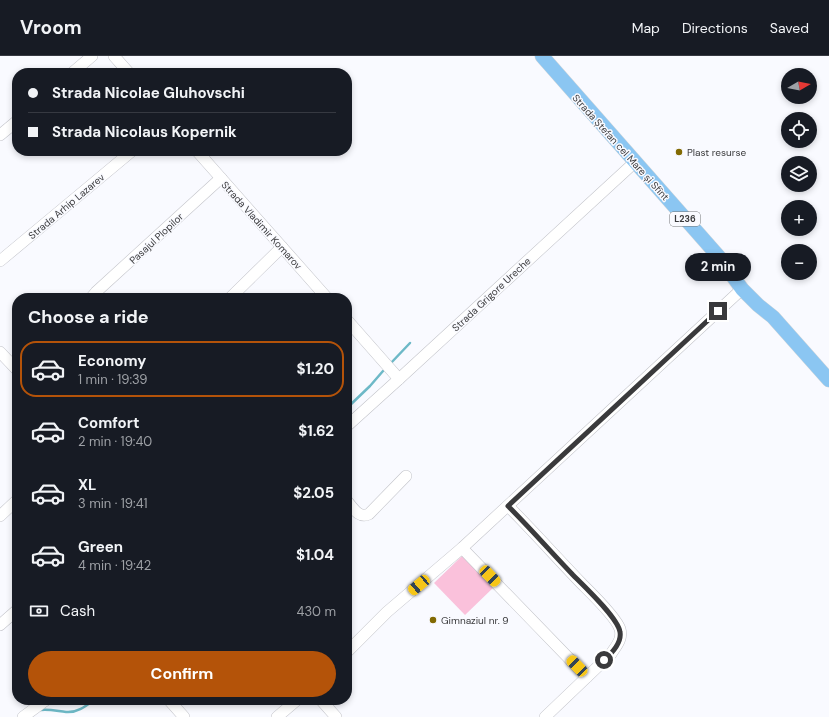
<!DOCTYPE html>
<html lang="en">
<head>
<meta charset="utf-8">
<style>
  body { margin:0; font-family:"DM Sans",sans-serif; background:#20242c; color:#f1f3f6; height:100vh; display:flex; flex-direction:column; font-size:15px; white-space:nowrap }
  * { box-sizing:border-box; margin:0 }
  p { font-size:13px; color:#9ea1a6 }
  .icon { flex:none; width:22px; height:22px; fill:none; stroke:currentColor; stroke-width:2; stroke-linecap:round; stroke-linejoin:round }
  .map { position:relative; flex:1; overflow:hidden }
  .panel { position:absolute; left:12px; top:237px; width:340px; height:412px; display:flex; flex-direction:column; background:#171b24; border-radius:16px; box-shadow:0 2px 6px #0003 }
  .panel>* { flex:none }
  .hud { position:absolute; left:12px; top:12px; width:340px; height:88px; border-radius:16px; box-shadow:0 2px 6px #0003; display:grid; align-content:center; height:88px; padding:0 16px; background:#171b24 }
  .needle { width:26px; rotate:80deg }
  .controls { position:absolute; left:781px; top:12px; display:grid; gap:8px }
  .controls a { display:grid; place-items:center; width:36px; height:36px; border-radius:50%; background:#171b24; box-shadow:0 2px 6px #0003; font-size:20px }
  .end { position:absolute; width:18px; height:18px; margin:-9px; border:5px solid #3a3a3c; background:#fff; box-shadow:0 0 0 2px #fff }
  .from { border-radius:50% }
  .bubble { position:absolute; height:28px; border-radius:14px; background:#171b24; box-shadow:0 2px 6px #0003; font-size:13px; font-weight:700; line-height:28px; text-align:center }
  .car { position:absolute; width:12px; height:24px; margin:-12px -6px; border-radius:5px; box-shadow:0 0 3px 1px #0007; background:linear-gradient(#f5c518 24%,#345 0 40%,#f5c518 0 76%,#345 0 86%,#f5c518 0) }
  .hud b { display:flex; align-items:center; gap:14px; height:38px; font-size:15px }
  .hud b+b { border-top:1px solid #363941 }
  .hud i { width:10px; height:10px; background:#f1f3f6 }
  ul { padding:0; list-style:none }
  li { display:flex; align-items:center; gap:12px; height:56px; margin:0 8px 6px; padding:0 8px; border:2px solid transparent; border-radius:16px }
  li div { flex:1 }
  li b { display:block; font-size:15px }
  li em { font-style:normal; font-weight:700 }
  li.active { border-color:#b45309 }
  li>.icon { width:36px; height:36px; stroke-width:1.5 }
  h2 { padding:0 16px; font-size:18px; line-height:48px }
  .pay { display:flex; align-items:center; gap:10px; height:44px; padding:0 16px; font-size:15px }
  .pay p { margin-inline-start:auto }
  .button { display:flex; gap:8px; margin-top:auto; padding:8px 16px }
  .button a { flex:1; height:46px; border-radius:24px; background:#b45309; color:#fff; font-size:16px; font-weight:700; line-height:46px; text-align:center }
  header { display:flex; align-items:center; gap:24px; box-sizing:border-box; height:56px; padding:0 20px; background:#171b24; border-bottom:1px solid #363941 }
  header strong { font-size:19px }
  nav { display:flex; gap:22px; margin-inline-start:auto; font-size:14px }
  .map>svg:first-child { display:block }
  .green { fill:#fac1db }
  .lines { fill:none; stroke-linecap:round; stroke-linejoin:round }
  .stream { stroke:#6db9c7; stroke-width:2.5 }
  .minor-casing { stroke:#c2c3c9; stroke-width:12 }
  .major-casing { stroke:#d8d8d8; stroke-width:15 }
  .minor { stroke:#fff; stroke-width:11 }
  .major { stroke:#8bc6f2; stroke-width:14 }
  .route { stroke:#3a3a3c; stroke-width:5 }
  .poi-dot { fill:#826a03; stroke:#f9faff; stroke-width:1.5 }
  .labels { text-anchor:middle; stroke-width:3; stroke-linejoin:round; paint-order:stroke }
  .shield { fill:#f9faff; stroke:#737476; stroke-width:1 }
  .shield-label { font-size:9px; font-weight:bold; fill:#3a3a3c }
  .street-label { font-size:10px; fill:#3a3a3c; stroke:#f9faff }
  .poi-label { font-size:10px; fill:#3a3a3c; stroke:#f9faff; text-anchor:start }
</style>
</head>
<body>
<header>
<strong>Vroom</strong>
<nav><a>Map</a><a>Directions</a><a>Saved</a></nav>
</header>
<div class="map">
<svg width="829" height="661" viewBox="0 0 829 661">
  <rect width="100%" height="100%" fill="#f9faff"/>
  <path class="green" d="M463,499L495,530L465,559L434,527Z"/>
  <g class="lines">
    <g class="stream">
      <path d="M390,308L410,287"/>
      <path d="M347,352L370,330L383,315"/>
      <path d="M41,654C49,653 57,655 66,656C77,657 86,650 94,644"/>
    </g>
    <g class="minor-casing">
      <g id="minor">
        <path d="M114,0L129,17"/>
        <path d="M72,17L92,0"/>
        <path d="M0,79L17,65"/>
        <path d="M197,95L327,242"/>
        <path d="M0,205L132,95"/>
        <path d="M91,242L96,236L221,122"/>
        <path d="M230,242L282,191"/>
        <path d="M347,264L399,323"/>
        <path d="M0,296L17,314"/>
        <path d="M347,370L399,323L635,106"/>
        <path d="M347,445C353,452 359,463 369,458L406,420"/>
        <path d="M508,450C533,475 557,502 582,528C592,538 616,561 620,573C623,583 616,590 611,598L545,661"/>
        <path d="M0,460L17,444"/>
        <path d="M462,492L587,621"/>
        <path d="M0,569L17,554"/>
        <path d="M347,596L387,556L462,492L742,233"/>
        <path d="M169,644L184,661"/>
        <path d="M321,644L336,661"/>
        <path d="M23,661L46,644"/>
        <path d="M277,661L297,644"/>
      </g>
    </g>
    <g class="major-casing">
      <path id="major" d="M542,0L719,201L742,233L758,249L773,261L829,324"/>
    </g>
    <use href="#minor" class="minor"/>
    <use href="#major" class="major"/>
  </g>
  <g class="lines">
    <path class="route" d="M604,604C612,597 622,587 620,576C618,562 584,530 573,519C551,496 530,472 508,450L718,255"/>
  </g>
  <g class="poi-dot">
    <circle cx="679" cy="96" r="4"/>
    <circle cx="433" cy="564" r="4"/>
  </g>
  <g class="labels">
    <rect class="shield" x="670" y="156" width="30" height="14" rx="3"/>
    <g class="shield-label">
      <text x="685" y="166">L236</text>
    </g>
    <g class="street-label">
      <text transform="translate(621 91) rotate(48)" y="4">Strada Ștefan cel Mare și Sfînt</text>
      <text transform="translate(66 150) rotate(-40)" y="4">Strada Arhip Lazarev</text>
      <text transform="translate(262 169) rotate(48)" y="4">Strada Vladimir Komarov</text>
      <text transform="translate(156 182) rotate(-43)" y="4">Pasajul Plopilor</text>
      <text transform="translate(491 238) rotate(-43)" y="4">Strada Grigore Ureche</text>
    </g>
    <g class="poi-label">
      <text x="687" y="100">Plast resurse</text>
      <text x="441" y="568">Gimnaziul nr. 9</text>
    </g>
  </g>
</svg>
<div class="controls">
<a><svg class="needle" viewBox="-14 -14 28 28"><path d="M0-13l5 13h-10z" fill="#e53935"/><path d="M0 13l5-13h-10z" fill="#9ea1a6"/></svg></a>
<a><svg class="icon" aria-label="locate" viewBox="0 0 24 24"><circle cx="12" cy="12" r="6"/><path d="M12 2v4M12 18v4M2 12h4M18 12h4"/></svg></a>
<a><svg class="icon" aria-label="layers" viewBox="0 0 24 24"><path d="M12 4l9 5-9 5-9-5zM3 14l9 5 9-5"/></svg></a>
<a>+</a>
<a>−</a>
</div>
<i class="end from" style="left:604px;top:604px"></i>
<i class="end" style="left:718px;top:255px"></i>
<div class="bubble" style="left:685px;top:197px;width:66px">2 min</div>
<i class="car" style="left:490px;top:520px;rotate:136deg"></i>
<i class="car" style="left:419px;top:529px;rotate:230deg"></i>
<i class="car" style="left:577px;top:610px;rotate:316deg"></i>
<div class="hud">
<b><i class="from"></i>Strada Nicolae Gluhovschi</b>
<b><i></i>Strada Nicolaus Kopernik</b>
</div>
<section class="panel">
<h2>Choose a ride</h2>
<ul>
<li class="active"><svg class="icon" aria-label="car" viewBox="0 0 24 24"><path d="M5 17H2v-5l4-1 3-4h7l3 4 3 1v5h-3M9 17h6M6 11h13"/><circle cx="7" cy="17" r="2"/><circle cx="17" cy="17" r="2"/></svg><div><b>Economy</b><p>1 min · 19:39</p></div><em>$1.20</em></li>
<li><svg class="icon" aria-label="car" viewBox="0 0 24 24"><path d="M5 17H2v-5l4-1 3-4h7l3 4 3 1v5h-3M9 17h6M6 11h13"/><circle cx="7" cy="17" r="2"/><circle cx="17" cy="17" r="2"/></svg><div><b>Comfort</b><p>2 min · 19:40</p></div><em>$1.62</em></li>
<li><svg class="icon" aria-label="car" viewBox="0 0 24 24"><path d="M5 17H2v-5l4-1 3-4h7l3 4 3 1v5h-3M9 17h6M6 11h13"/><circle cx="7" cy="17" r="2"/><circle cx="17" cy="17" r="2"/></svg><div><b>XL</b><p>3 min · 19:41</p></div><em>$2.05</em></li>
<li><svg class="icon" aria-label="car" viewBox="0 0 24 24"><path d="M5 17H2v-5l4-1 3-4h7l3 4 3 1v5h-3M9 17h6M6 11h13"/><circle cx="7" cy="17" r="2"/><circle cx="17" cy="17" r="2"/></svg><div><b>Green</b><p>4 min · 19:42</p></div><em>$1.04</em></li>
</ul>
<div class="pay"><svg class="icon" aria-label="cash" viewBox="0 0 24 24"><path d="M3 7h18v10H3z"/><circle cx="12" cy="12" r="2"/></svg>Cash<p>430 m</p></div>
<div class="button"><a>Confirm</a></div>
</section>
</div>
</body>
</html>
